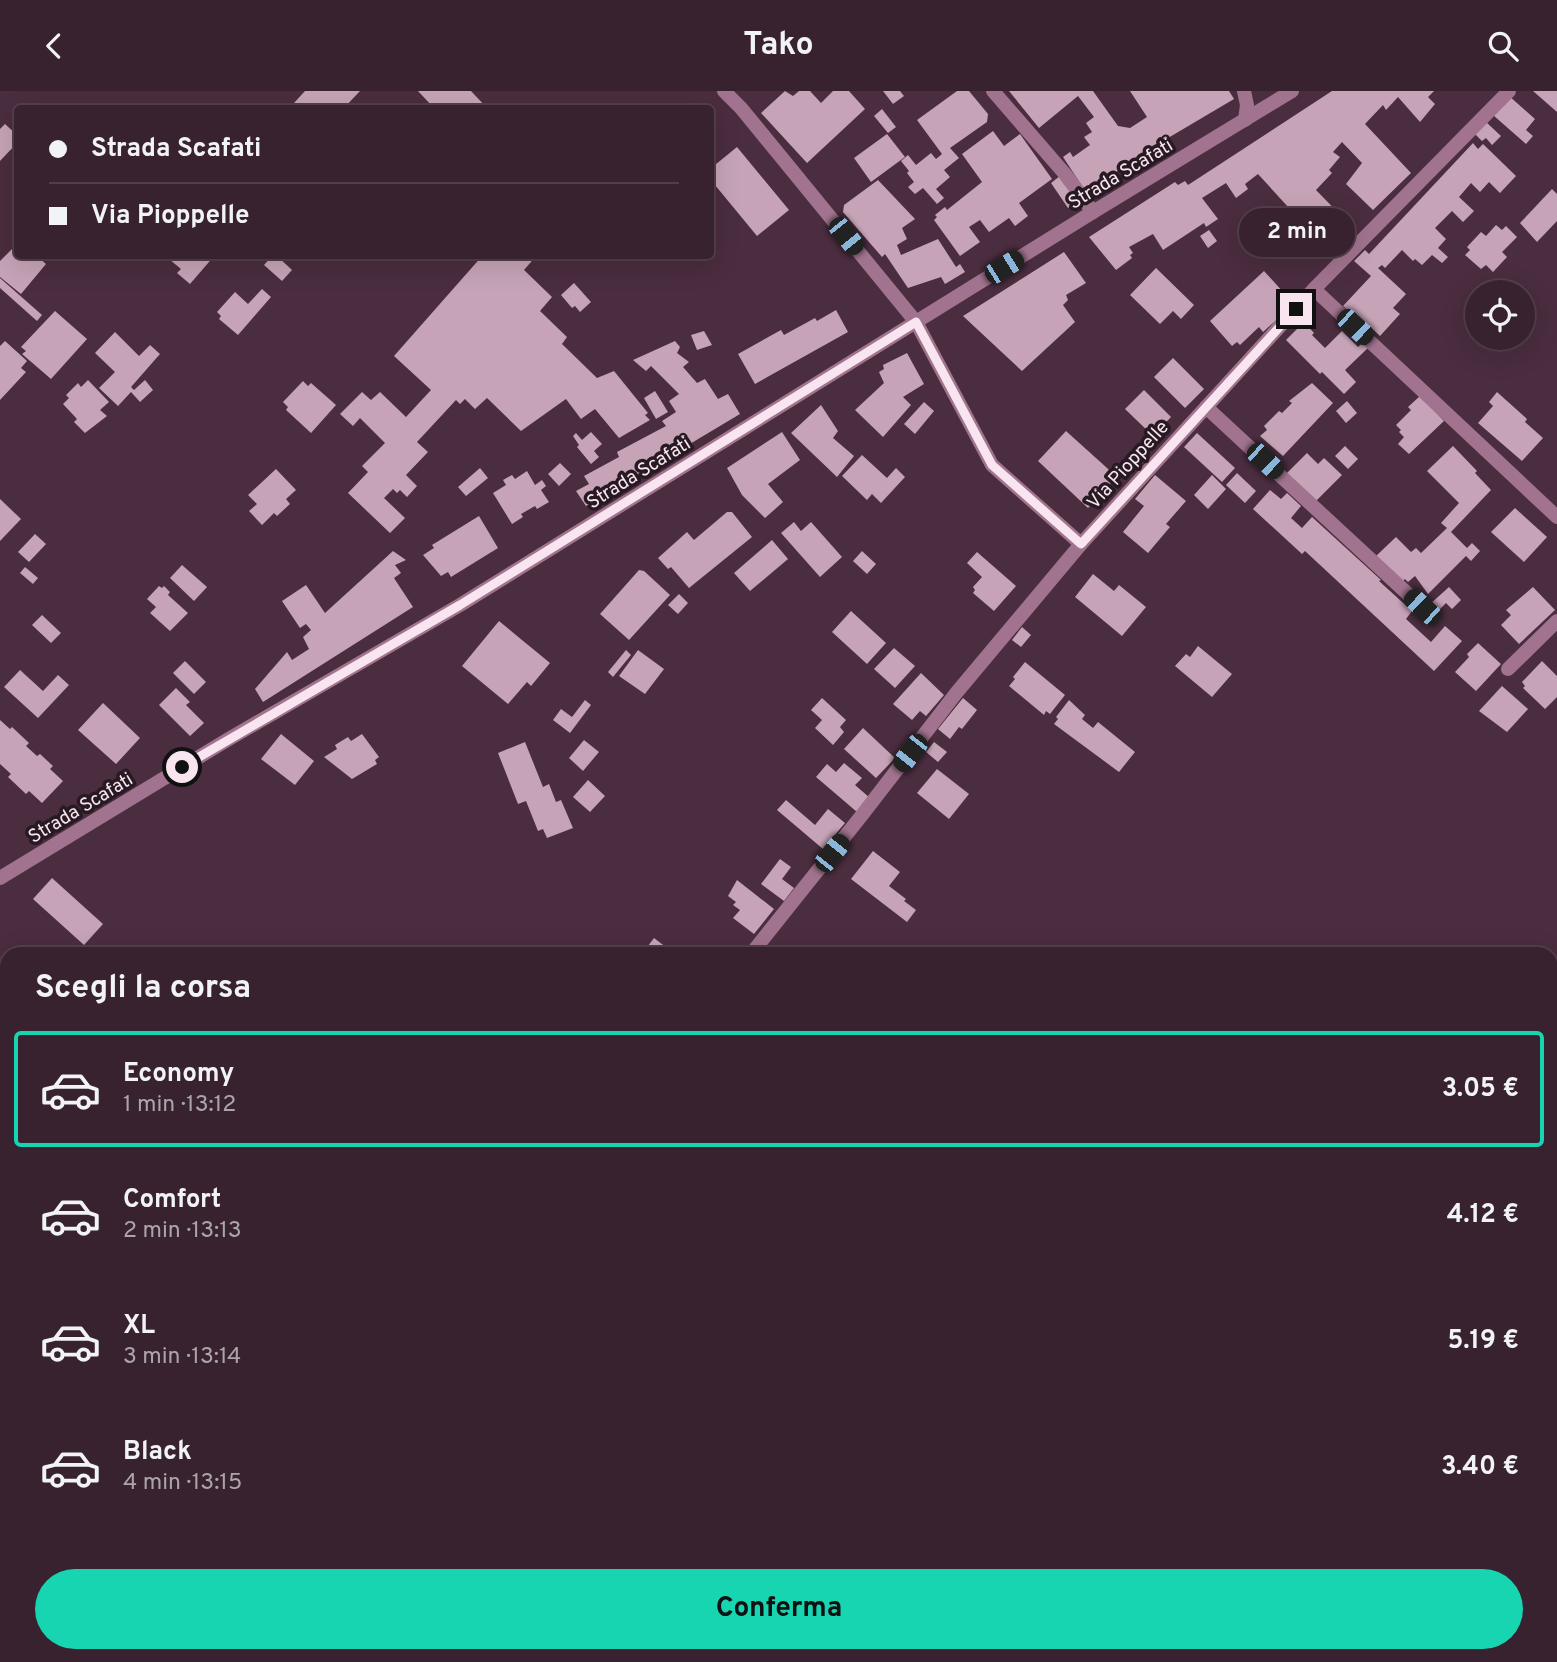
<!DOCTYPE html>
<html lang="it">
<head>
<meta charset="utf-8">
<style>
  body { margin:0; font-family:Overpass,sans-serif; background:#432f3b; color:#f1f3f6; height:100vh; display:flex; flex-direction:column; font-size:26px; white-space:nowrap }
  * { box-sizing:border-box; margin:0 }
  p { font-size:23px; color:#aba4aa }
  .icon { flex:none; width:38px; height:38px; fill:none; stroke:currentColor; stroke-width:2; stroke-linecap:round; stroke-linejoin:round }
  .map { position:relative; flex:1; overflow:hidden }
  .drawer { position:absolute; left:0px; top:856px; width:1558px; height:716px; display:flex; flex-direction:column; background:#38222f; border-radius:21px 21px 0 0; box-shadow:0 7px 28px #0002,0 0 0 2px #523f4b }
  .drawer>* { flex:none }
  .top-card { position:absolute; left:14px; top:14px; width:700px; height:154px; border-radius:7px; box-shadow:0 7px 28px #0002,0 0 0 2px #523f4b; display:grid; align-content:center; height:154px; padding:0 35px; background:#38222f }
  .tools { position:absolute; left:1465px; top:189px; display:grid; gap:14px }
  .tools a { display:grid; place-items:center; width:70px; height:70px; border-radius:50%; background:#38222f; box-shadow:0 7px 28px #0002,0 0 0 2px #523f4b; font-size:35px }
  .end { position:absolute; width:32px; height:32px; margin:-16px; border:9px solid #f8e5f0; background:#111; box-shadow:0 0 0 4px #111 }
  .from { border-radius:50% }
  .bubble { position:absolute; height:49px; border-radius:24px; background:#38222f; box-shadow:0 7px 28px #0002,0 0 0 2px #523f4b; font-size:23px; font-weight:700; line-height:49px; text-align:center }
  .car { position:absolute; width:21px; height:42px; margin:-21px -10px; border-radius:9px; box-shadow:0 0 5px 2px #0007; background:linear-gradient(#222 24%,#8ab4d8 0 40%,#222 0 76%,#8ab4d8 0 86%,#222 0) }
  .top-card b { display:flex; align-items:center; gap:24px; height:66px; font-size:26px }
  .top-card b+b { border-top:2px solid #523f4b }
  .top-card i { width:18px; height:18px; background:#f1f3f6 }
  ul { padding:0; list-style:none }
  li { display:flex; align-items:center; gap:21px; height:116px; margin:0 14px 10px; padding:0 21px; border:4px solid transparent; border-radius:7px }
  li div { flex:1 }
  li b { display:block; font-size:26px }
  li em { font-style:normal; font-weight:700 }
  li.active { border-color:#18d5b2 }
  li>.icon { width:63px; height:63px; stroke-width:1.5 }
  h2 { padding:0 35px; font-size:32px; line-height:84px }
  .button { display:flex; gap:14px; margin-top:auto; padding:14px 35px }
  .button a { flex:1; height:80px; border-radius:42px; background:#18d5b2; color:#111; font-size:28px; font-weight:700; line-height:80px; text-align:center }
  header { display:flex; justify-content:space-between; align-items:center; height:91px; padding:0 35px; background:#38222f; font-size:32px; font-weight:700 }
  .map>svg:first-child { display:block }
  .building { fill:#c6a3b7 }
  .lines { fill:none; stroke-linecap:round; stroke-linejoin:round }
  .minor { stroke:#a1738e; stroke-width:14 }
  .tertiary { stroke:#a1738e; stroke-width:14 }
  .route { stroke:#f8e5f0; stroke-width:9 }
  .labels { text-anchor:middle; stroke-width:7; stroke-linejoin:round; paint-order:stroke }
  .street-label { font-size:19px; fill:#f8e5f0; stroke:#271a22 }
</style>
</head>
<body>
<header><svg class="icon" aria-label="back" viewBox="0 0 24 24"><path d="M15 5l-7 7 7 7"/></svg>Tako<svg class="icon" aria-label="search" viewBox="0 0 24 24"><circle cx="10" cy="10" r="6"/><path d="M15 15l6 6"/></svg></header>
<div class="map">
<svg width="1557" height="1571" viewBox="0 0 1557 1571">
  <rect width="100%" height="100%" fill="#4a2d3f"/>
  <g class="building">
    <path d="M305,0H360L343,18H300L294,12Z"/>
    <path d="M418,0H471L488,18H431L432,15Z"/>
    <path d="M785,0L793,5L799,0H810L821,12L833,0H849L865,18L807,72L761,22Z"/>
    <path d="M883,0H900L904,5L893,13Z"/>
    <path d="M957,0H969L988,23L987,31L950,57L959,67L944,79L950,86L936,98L944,107L937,113L923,97L915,103L908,96L914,91L907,82L909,80L901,70L908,64L916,74L931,62L936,68L942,63L917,29Z"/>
    <path d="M1009,0H1093L1118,35L1130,37L1147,26L1130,0H1229L1234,8L1163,50L1086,101L1063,66L1070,61L1073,66L1090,54L1084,46L1092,41L1086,32L1094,26L1078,5L1039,37Z"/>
    <path d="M1332,0H1434L1428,6L1435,13L1420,31L1398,6L1386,19L1383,14L1365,33L1411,82L1373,119L1346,93L1362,72L1342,51L1333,61L1340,66L1329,79L1332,82L1316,99L1356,140L1332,164L1258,83L1245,93L1248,98L1236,107L1226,92L1202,107L1218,128L1206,136L1204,132L1163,159L1153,143L1129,156L1133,162L1130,164L1132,167L1116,179L1089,146L1175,91L1178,94L1185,90L1188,94Z"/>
    <path d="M1533,0H1557V21Z"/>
    <path d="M1509,5L1535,28L1526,39L1533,45L1526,53L1493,24Z"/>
    <path d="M882,18L896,36L888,42L874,25Z"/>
    <path d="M1486,31L1501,45L1492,54L1486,47L1482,50L1475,43Z"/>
    <path d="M5,33L18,45V51L0,70V38Z"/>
    <path d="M993,40L1004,55L1020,43L1052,88L1019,112L1028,125L1015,135L1009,127L989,141L980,129L969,136L980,151L960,165L934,129L937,126L935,124L945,116L947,119L982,91L962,63Z"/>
    <path d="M887,43L905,66L871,91L854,67Z"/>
    <path d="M1473,52L1478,58L1483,53L1516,85L1500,102L1489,91L1480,101L1471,92L1459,106L1474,120L1463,131L1452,120L1435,137L1446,148L1438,157L1448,166L1442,172L1432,164L1422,174L1415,168L1413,170L1402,159L1385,177L1382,174L1378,177L1406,203L1393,217L1400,223L1380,245L1366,232L1364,235L1343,215L1371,185L1354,170L1365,159L1369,163Z"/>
    <path d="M737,56L789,119L757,145L710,88V78Z"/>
    <path d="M1060,85L1078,111L1068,117L1051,92Z"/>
    <path d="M878,89L915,128L902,137L907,148L897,154L901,164L938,148L956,176L960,173L965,181L945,193L941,186L908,197L885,163L882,166L843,121L844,114Z"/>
    <path d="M1552,98L1557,103V130L1537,151L1520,132Z"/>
    <path d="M1496,134L1502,139L1506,135L1517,146L1502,161L1507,166L1493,181L1486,174L1481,178L1465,164L1470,159L1467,156L1481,141L1486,145Z"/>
    <path d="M1209,139L1217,150L1208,157L1200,145Z"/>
    <path d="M18,152V164H36L46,173L21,203L0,186V170Z"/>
    <path d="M1064,161L1086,192L1066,204L1068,209L1063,214L1075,231L1022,280L963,225Z"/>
    <path d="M173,164H215L190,193L177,182L181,178L169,168Z"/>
    <path d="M273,164H276L292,179L282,190L264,174Z"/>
    <path d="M483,164H537L524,179L552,206L540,220L567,246L562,253L597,287L614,280L648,322L645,324L650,329L619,347L595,318L581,328L566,308L521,340L487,307L475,318L465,308L460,313L456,309L417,351L428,361L406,384L417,395L407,406L400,399L397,402L393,398L384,407L405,427L390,442L348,402L368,381L362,375L385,352L360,327L353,335L340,323L362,301L371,309L380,301L406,326L431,299L394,265Z"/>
    <path d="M1156,177L1194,214L1181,228L1173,220L1160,233L1130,204Z"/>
    <path d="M1264,180L1294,213L1263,241L1259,236L1240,254L1237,251L1232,255L1210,230Z"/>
    <path d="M0,187L42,224L37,230L0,197Z"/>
    <path d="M574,192L591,211L580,221L575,215L572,217L561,204Z"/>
    <path d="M262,198L271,206L238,244L219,228L221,225L217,221L235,201L248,213Z"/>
    <path d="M836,219L848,241L755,293L738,263L781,239L784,244L815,227L817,230Z"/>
    <path d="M55,220L87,248L51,288L22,263L26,260L21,256Z"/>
    <path d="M1304,231L1314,242L1312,244L1325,257L1342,240L1358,256L1364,250L1370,255L1345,279L1356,291L1344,303L1322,281L1320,283L1286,249Z"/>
    <path d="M704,240L712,254L697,259L691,244Z"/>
    <path d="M115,241L139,265L150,254L160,263L131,296L134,299L145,289L153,299L140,311L131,301L118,315L99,297L115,281L95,262Z"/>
    <path d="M5,250L27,270L21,277L26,281L0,309V255Z"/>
    <path d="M675,250L680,256L677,262L689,271L683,276L697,292L705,288L718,308L728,303L740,323L586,415L576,400L589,393L584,385L619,366L617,361L666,335L662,330L676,321L669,310L679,303L651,275L646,280L633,269Z"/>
    <path d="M907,262L924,293L903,306L911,314L883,346L855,319L884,292L879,281L884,278L883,274Z"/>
    <path d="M1173,267L1204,298L1185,317L1154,286Z"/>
    <path d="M88,289L109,311L100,319L107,325L85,342L74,331L77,328L63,313L69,307L66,304L78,292L81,296Z"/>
    <path d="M303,290L308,295L311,292L336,314L311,342L286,319L288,316L283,311Z"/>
    <path d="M1312,292L1333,312L1283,365L1260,345L1267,339L1264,335L1279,320L1282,322L1292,312L1289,310Z"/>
    <path d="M1144,299L1171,326L1153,345L1125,318Z"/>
    <path d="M655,300L668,321L656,328L644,307Z"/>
    <path d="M1497,301L1527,328L1525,331L1543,347L1522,370L1478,332L1493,315L1489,311Z"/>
    <path d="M1420,305L1444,330L1409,363L1398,353L1404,346L1399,341L1401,339L1396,334L1411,319L1408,316Z"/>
    <path d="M1347,310L1357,322L1346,332L1336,320Z"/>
    <path d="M924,311L934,320L915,343L904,333Z"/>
    <path d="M821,314L838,340L833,347L854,365L837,386L791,342Z"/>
    <path d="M1066,340L1117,386L1088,417L1038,370Z"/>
    <path d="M591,341L602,353L594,360L599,366L591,373L577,356L579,354L573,345L576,342L582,349Z"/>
    <path d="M782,341L800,369L768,393L783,411L765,427L742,404L727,377Z"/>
    <path d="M1197,342L1235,377L1222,391L1184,356Z"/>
    <path d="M1345,355L1358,368L1348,378L1335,365Z"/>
    <path d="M1453,355L1477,380L1475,382L1491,399L1451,441L1467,457L1472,452L1480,460L1471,470L1466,465L1428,503L1415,485L1408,491L1405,488L1401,492L1375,466L1396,446L1411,461L1416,457L1421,462L1447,437L1441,432L1459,412L1427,380Z"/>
    <path d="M1307,362L1318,373L1324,367L1342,384L1313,413L1284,385Z"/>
    <path d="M862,364L887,387L896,377L905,386L881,412L872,403L867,409L842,385Z"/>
    <path d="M560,372L571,383L559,395L548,383Z"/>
    <path d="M480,377L488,387L466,405L458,396Z"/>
    <path d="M276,378L296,399L286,408L290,413L277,425L274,422L262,434L249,420L257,413L248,404Z"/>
    <path d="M527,380L535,394L542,389L546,395L541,399L549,411L537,418L535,415L521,423L523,426L512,433L493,402L506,394L503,389L512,384L515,388Z"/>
    <path d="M1237,382L1256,400L1245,412L1226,394Z"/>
    <path d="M1155,384L1186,410L1166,433L1170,436L1148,462L1123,441L1144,415L1135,408Z"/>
    <path d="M1212,384L1226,398L1208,418L1194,404Z"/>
    <path d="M1270,399L1281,408L1287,402L1301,415L1291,427L1302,437L1312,426L1381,489L1379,490L1412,520L1406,528L1431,551L1445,535L1462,550L1434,580L1305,460L1302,463L1253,418Z"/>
    <path d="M0,408L21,428L0,450Z"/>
    <path d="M1515,417L1547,446L1524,471L1491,441Z"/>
    <path d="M727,421H732L752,446L689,497L671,476L668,478L658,467L687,441L694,449Z"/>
    <path d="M479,425L498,457L451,486L448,481L441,485L423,464L434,457L432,454Z"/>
    <path d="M794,431L801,440L811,431L842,466L820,486L781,442Z"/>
    <path d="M35,443L46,453L29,471L18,461Z"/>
    <path d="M772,449L788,468L750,500L734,482Z"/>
    <path d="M393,460L406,469L395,474L401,482L394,487L413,516L263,611L255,598L287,561L292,569L309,558L303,546L311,539L306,533L300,537L282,510L306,494L325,522Z"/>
    <path d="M862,460L876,473L867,483L853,470Z"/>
    <path d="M977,461L1016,495L994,520L973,502L975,499L973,496L982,486L967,472Z"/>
    <path d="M182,474L207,496L194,510L170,487Z"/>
    <path d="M25,476L38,487L33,493L20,482Z"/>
    <path d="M639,479L644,480L670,504L629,549L600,523Z"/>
    <path d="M1093,483L1114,500L1119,494L1146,516L1122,545L1075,506Z"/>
    <path d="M159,495L162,497L164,495L170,501L168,504L188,522L170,540L150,522L156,516L147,508Z"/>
    <path d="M1449,496L1461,509L1452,518L1446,512L1437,521L1429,514Z"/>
    <path d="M1533,496L1555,519L1519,553L1501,534L1511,524L1506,519Z"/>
    <path d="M679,503L688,512L678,523L668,514Z"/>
    <path d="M851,520L886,552L867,573L832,541Z"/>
    <path d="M42,524L61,542L51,552L32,534Z"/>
    <path d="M499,530L550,572L531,595L527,591L508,613L462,575Z"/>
    <path d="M1022,536L1031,544L1021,556L1012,549Z"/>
    <path d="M1478,552L1501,573L1476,600L1455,581L1469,566L1467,563Z"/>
    <path d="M1198,555L1232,583L1212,606L1175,575L1186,563L1190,566Z"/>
    <path d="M894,557L915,575L895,597L874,578Z"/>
    <path d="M626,559L631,564L613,586L608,581Z"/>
    <path d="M638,559L664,578L645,603L619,585Z"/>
    <path d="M185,570L206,591L194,603L173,582Z"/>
    <path d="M1542,570L1557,585V606L1545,618L1523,597L1525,595L1522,591Z"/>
    <path d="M1025,571L1065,604L1050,623L1046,620L1044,624L1009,595L1015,588L1013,586Z"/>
    <path d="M20,579L43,600L58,584L69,594L38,627L4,596Z"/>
    <path d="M921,582L944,604L926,625L920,620L912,629L893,613Z"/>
    <path d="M1502,595L1528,618L1507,641L1479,620Z"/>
    <path d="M176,597L190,611L186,614L204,632L190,645L159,614Z"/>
    <path d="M822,607L846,629L840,636L844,641L833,654L815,637L822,629L811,619Z"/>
    <path d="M963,607L977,619L962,638L959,636L950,648L938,638Z"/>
    <path d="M585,609L591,614L570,642L553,629L561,618L572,626Z"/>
    <path d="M1069,609L1085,624L1082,628L1093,637L1098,631L1135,661L1119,681L1054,633L1058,628L1056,626Z"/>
    <path d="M103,612L140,647L116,673L78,639Z"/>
    <path d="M0,629L10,638L12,636L29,652L26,655L37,665L40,663L53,675L50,678L63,690L42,712L29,700L26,703L8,686L11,683L0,673Z"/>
    <path d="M863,637L895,667L876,687L844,658Z"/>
    <path d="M281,643L314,670L295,694L261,668Z"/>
    <path d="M362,643L379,666L375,669L377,673L352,688L324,666L337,658L335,654L348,646L351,650Z"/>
    <path d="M584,649L599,661L583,680L569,667Z"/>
    <path d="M525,651L543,696L549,693L556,711L561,709L573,737L547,747L543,738L538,740L526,710L518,713L498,662Z"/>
    <path d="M934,651L947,661L938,671L926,661Z"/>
    <path d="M844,672L862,687L855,694L870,707L857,721L816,686L827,673L836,681Z"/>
    <path d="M937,678L969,703L949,728L917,702Z"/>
    <path d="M588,689L605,705L590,721L573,706Z"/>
    <path d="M786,709L815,734L828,718L845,732L823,758L777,719Z"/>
    <path d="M873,760L900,781L889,795L906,808L904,810L916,819L907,831L851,788Z"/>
    <path d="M780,768L791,776L782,788L794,797L784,810L761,793Z"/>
    <path d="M52,787L103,833L84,854L33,808Z"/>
    <path d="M737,789L774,818L754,843L733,827L740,819L733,814L736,811L728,805Z"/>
    <path d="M654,847L675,863H642Z"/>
    <path d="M7,1123V1160L0,1154V1131Z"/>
    <path d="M1550,1194L1557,1199V1219L1550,1227Z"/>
    <path d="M1550,1398L1557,1403V1419L1550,1427Z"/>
    <path d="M771,1564H809L812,1566L809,1571H768Z"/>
  </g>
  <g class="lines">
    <g class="minor">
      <path d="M724,0L741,17L916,231L992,374L1081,453"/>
      <path d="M993,0L1065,83L1093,121"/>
      <path d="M1314,198L1557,426"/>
      <path d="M1206,316L1422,516"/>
      <path d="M1508,578L1557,530"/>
      <path d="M751,863L862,724L957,601L1081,453L1314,198L1509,0"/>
      <path d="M1550,1449L1557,1441"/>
      <path d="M184,1571L188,1564"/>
      <path d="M1421,1571L1432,1564"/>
    </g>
    <g class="tertiary">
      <path d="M1244,0L1247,14L1245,29"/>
      <path d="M0,787L227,649L460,514L1093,121L1292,0"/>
    </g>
  </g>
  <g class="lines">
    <path class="route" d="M182,676L460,514L916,231L992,374L1081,453L1296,218"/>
  </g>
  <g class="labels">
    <g class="street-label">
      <text transform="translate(1120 82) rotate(-31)" y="7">Strada Scafati</text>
      <text transform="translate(1127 373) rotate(-48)" y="7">Via Pioppelle</text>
      <text transform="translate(638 381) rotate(-32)" y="7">Strada Scafati</text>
      <text transform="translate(80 716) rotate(-31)" y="7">Strada Scafati</text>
    </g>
  </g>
</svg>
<div class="tools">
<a><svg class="icon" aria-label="locate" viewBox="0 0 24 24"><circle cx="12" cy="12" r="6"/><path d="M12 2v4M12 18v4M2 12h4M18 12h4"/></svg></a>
</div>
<i class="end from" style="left:182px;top:676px"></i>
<i class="end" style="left:1296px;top:218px"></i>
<div class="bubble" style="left:1239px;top:117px;width:116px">2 min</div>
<i class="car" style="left:846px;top:145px;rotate:141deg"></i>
<i class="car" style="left:1004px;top:176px;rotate:58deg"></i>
<i class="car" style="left:1355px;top:236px;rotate:133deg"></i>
<i class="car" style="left:1265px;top:370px;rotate:133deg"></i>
<i class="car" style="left:1422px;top:516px;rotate:313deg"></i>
<i class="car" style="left:910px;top:662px;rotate:218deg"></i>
<i class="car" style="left:832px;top:762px;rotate:39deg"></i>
<div class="top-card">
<b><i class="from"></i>Strada Scafati</b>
<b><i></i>Via Pioppelle</b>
</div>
<section class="drawer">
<h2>Scegli la corsa</h2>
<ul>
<li class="active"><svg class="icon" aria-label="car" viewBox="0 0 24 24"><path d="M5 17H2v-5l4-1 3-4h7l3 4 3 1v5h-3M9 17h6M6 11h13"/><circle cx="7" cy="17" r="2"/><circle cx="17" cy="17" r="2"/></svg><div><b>Economy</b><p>1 min · 13:12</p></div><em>3.05 €</em></li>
<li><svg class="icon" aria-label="car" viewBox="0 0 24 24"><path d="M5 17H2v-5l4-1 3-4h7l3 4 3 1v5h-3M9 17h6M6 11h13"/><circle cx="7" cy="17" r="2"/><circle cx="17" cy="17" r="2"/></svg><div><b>Comfort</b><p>2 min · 13:13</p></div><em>4.12 €</em></li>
<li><svg class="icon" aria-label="car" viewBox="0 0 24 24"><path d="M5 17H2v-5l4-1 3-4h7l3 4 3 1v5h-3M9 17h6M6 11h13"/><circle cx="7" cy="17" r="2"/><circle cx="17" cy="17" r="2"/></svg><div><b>XL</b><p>3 min · 13:14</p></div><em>5.19 €</em></li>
<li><svg class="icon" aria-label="car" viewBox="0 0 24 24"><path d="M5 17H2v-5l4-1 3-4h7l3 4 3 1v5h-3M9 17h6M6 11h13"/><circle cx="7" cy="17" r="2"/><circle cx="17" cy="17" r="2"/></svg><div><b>Black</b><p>4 min · 13:15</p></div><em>3.40 €</em></li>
</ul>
<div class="button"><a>Conferma</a></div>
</section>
</div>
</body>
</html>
